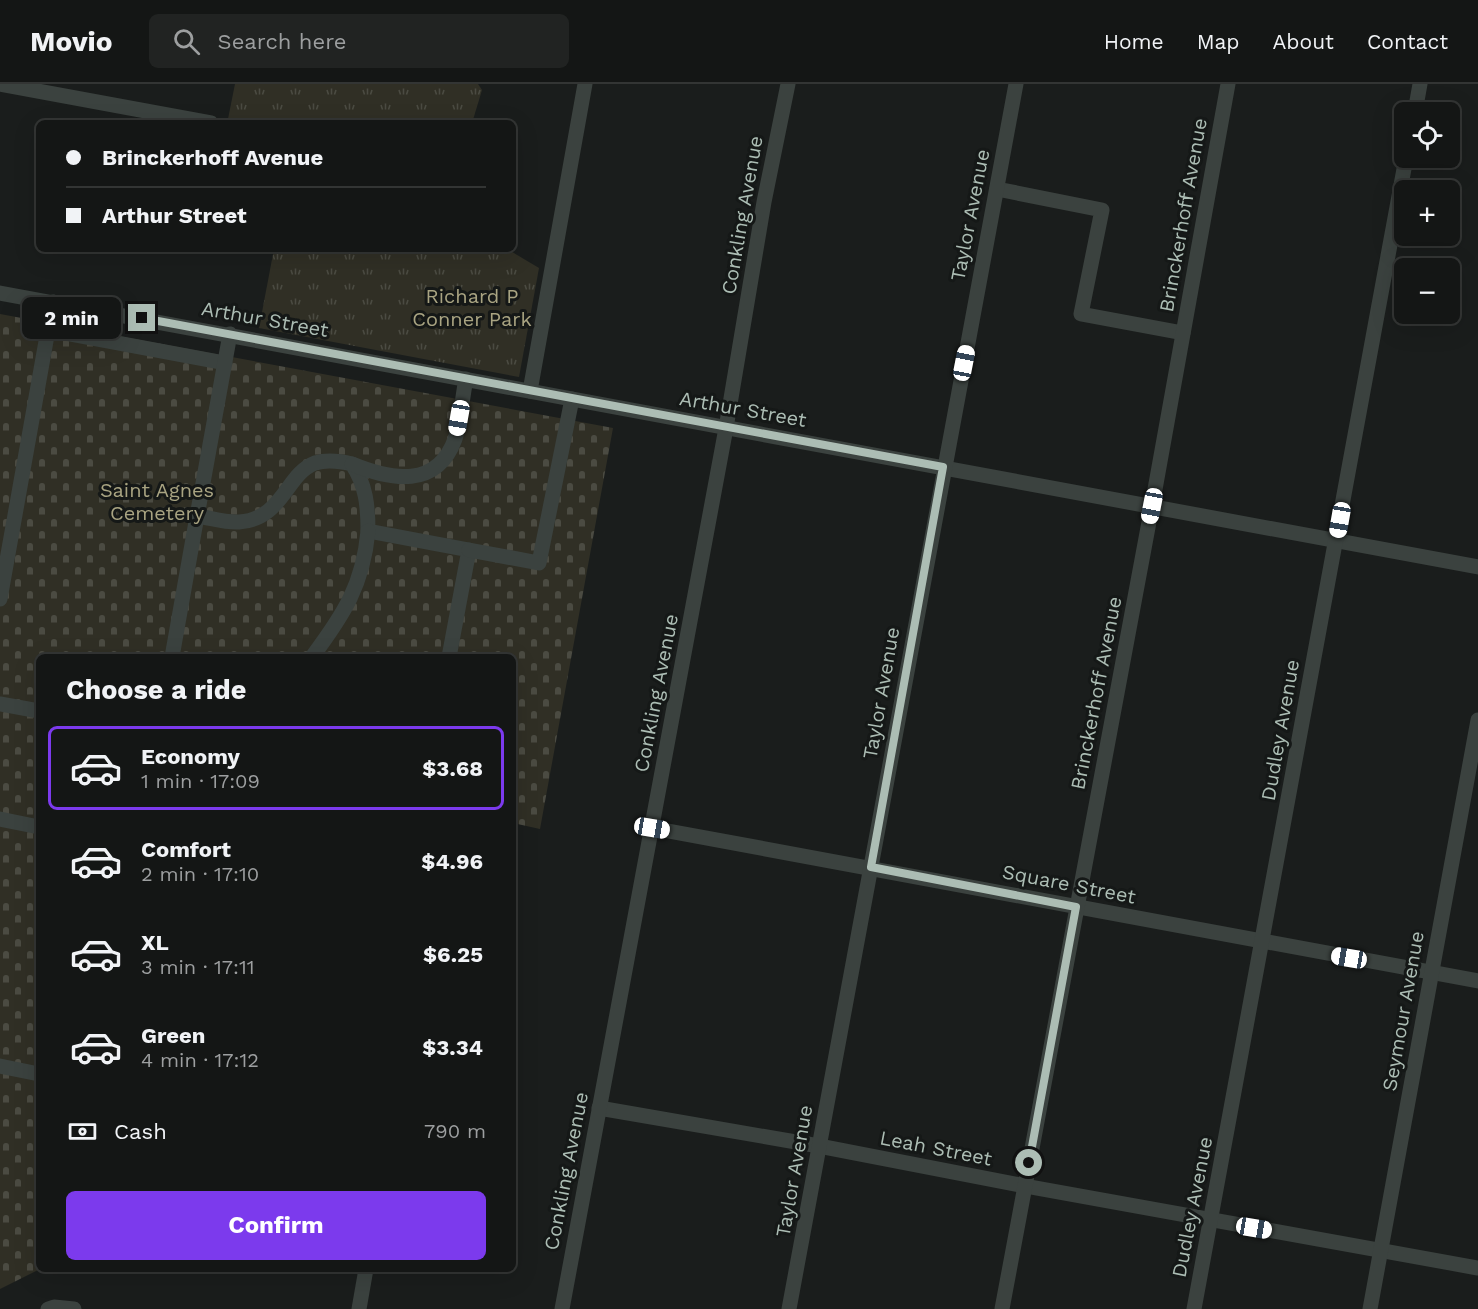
<!DOCTYPE html>
<html lang="en">
<head>
<meta charset="utf-8">
<style>
  body { margin:0; font-family:"Work Sans",sans-serif; background:#212322; color:#f1f3f6; height:100vh; display:flex; flex-direction:column; font-size:22px; white-space:nowrap }
  * { box-sizing:border-box; margin:0 }
  p { font-size:20px; color:#9d9fa0 }
  .icon { flex:none; width:33px; height:33px; fill:none; stroke:currentColor; stroke-width:2; stroke-linecap:round; stroke-linejoin:round }
  .map { position:relative; flex:1; overflow:hidden }
  .sheet { position:absolute; left:36px; top:570px; width:480px; height:618px; display:flex; flex-direction:column; background:#141615; border-radius:9px; box-shadow:0 6px 24px #0002,0 0 0 2px #333534 }
  .sheet>* { flex:none }
  .hud { position:absolute; left:36px; top:36px; width:480px; height:132px; border-radius:9px; box-shadow:0 6px 24px #0002,0 0 0 2px #333534; display:grid; align-content:center; height:132px; padding:0 30px; background:#141615 }
  .fabs { position:absolute; left:1394px; top:18px; display:grid; gap:12px }
  .fabs a { display:grid; place-items:center; width:66px; height:66px; border-radius:9px; background:#141615; box-shadow:0 6px 24px #0002,0 0 0 2px #333534; font-size:30px }
  .end { position:absolute; width:27px; height:27px; margin:-14px; border:8px solid #acbdb4; background:#111; box-shadow:0 0 0 3px #111 }
  .from { border-radius:50% }
  .bubble { position:absolute; height:42px; border-radius:9px; background:#141615; box-shadow:0 6px 24px #0002,0 0 0 2px #333534; font-size:20px; font-weight:700; line-height:42px; text-align:center }
  .car { position:absolute; width:18px; height:36px; margin:-18px -9px; border-radius:8px; box-shadow:0 0 4px 2px #0007; background:linear-gradient(#fff 24%,#345 0 40%,#fff 0 76%,#345 0 86%,#fff 0) }
  .hud b { display:flex; align-items:center; gap:21px; height:57px; font-size:22px }
  .hud b+b { border-top:2px solid #333534 }
  .hud i { width:15px; height:15px; background:#f1f3f6 }
  ul { padding:0; list-style:none }
  li { display:flex; align-items:center; gap:18px; height:84px; margin:0 12px 9px; padding:0 18px; border:3px solid transparent; border-radius:9px }
  li div { flex:1 }
  li b { display:block; font-size:22px }
  li em { font-style:normal; font-weight:700 }
  li.active { border-color:#7c3aed }
  li>.icon { width:54px; height:54px; stroke-width:1.5 }
  h2 { padding:0 30px; font-size:27px; line-height:72px }
  .pay { display:flex; align-items:center; gap:15px; height:66px; padding:0 30px; font-size:22px }
  .pay p { margin-inline-start:auto }
  .primary-button { display:flex; gap:12px; margin-top:auto; padding:12px 30px }
  .primary-button a { flex:1; height:69px; border-radius:9px; background:#7c3aed; color:#fff; font-size:24px; font-weight:700; line-height:69px; text-align:center }
  header { display:flex; align-items:center; gap:36px; box-sizing:border-box; height:84px; padding:0 30px; background:#141615; border-bottom:2px solid #333534 }
  header strong { font-size:28px }
  nav { display:flex; gap:33px; margin-inline-start:auto; font-size:21px }
  .search { width:420px; height:54px; background:#212322; display:flex; align-items:center; gap:15px; box-sizing:border-box; padding:0 21px; border-radius:9px; color:#9d9fa0; font-size:22px }
  .map>svg:first-child { display:block }
  .grass { fill:url(#grass-tufts) }
  .cemetery { fill:url(#cemetery-stones) }
  .lines { fill:none; stroke-linecap:round; stroke-linejoin:round }
  .minor { stroke:#3b423f; stroke-width:15 }
  .route { stroke:#acbdb4; stroke-width:8 }
  .labels { text-anchor:middle; stroke-width:6; stroke-linejoin:round; paint-order:stroke }
  .street-label { font-size:20px; fill:#acbdb4; stroke:#151817 }
  .park-label { font-size:20px; fill:#a9a482; stroke:#151817 }
</style>
</head>
<body>
<header>
<strong>Movio</strong>
<div class="search"><svg class="icon" aria-label="search" viewBox="0 0 24 24"><circle cx="10" cy="10" r="6"/><path d="M15 15l6 6"/></svg>Search here</div>
<nav><a>Home</a><a>Map</a><a>About</a><a>Contact</a></nav>
</header>
<div class="map">
<svg width="1478" height="1225" viewBox="0 0 1478 1225">
  <defs>
    <pattern id="grass-tufts" width="24" height="20" patternUnits="userSpaceOnUse" patternTransform="scale(1.5)"><rect width="24" height="20" fill="#302f25"/><path d="M3 7l-1-3M5 7V3M7 7l1-3M15 17l-1-3M17 17v-4M19 17l1-3" fill="none" stroke="#4b4b42"/></pattern>
    <pattern id="cemetery-stones" width="16" height="16" patternUnits="userSpaceOnUse" patternTransform="scale(1.5)"><rect width="16" height="16" fill="#302f25"/><path d="M2 7V4a2 2 0 0 1 4 0v3zM10 15v-3a2 2 0 0 1 4 0v3z" fill="#4b4b42"/></pattern>
  </defs>
  <rect width="100%" height="100%" fill="#1a1d1c"/>
  <g class="grass">
    <path d="M235,0H478L482,6L472,39H249L228,35Z"/>
    <path d="M274,165H507L539,184L519,293L259,244Z"/>
  </g>
  <path class="cemetery" d="M0,230L613,344L540,745L513,739V573H39L40,1185L0,1205Z"/>
  <g class="lines">
    <g class="minor">
      <path d="M0,0L211,39"/>
      <path d="M1415,28L1420,0"/>
      <path d="M997,105L1102,126L1081,230L1183,249"/>
      <path d="M0,209L1478,483"/>
      <path d="M48,246L225,279"/>
      <path d="M230,250L197,432C211,434 226,439 239,438C283,435 286,390 315,379C328,375 340,377 352,380C366,401 368,422 368,447L469,466L449,573"/>
      <path d="M530,307L585,0"/>
      <path d="M352,380C391,396 437,405 455,355C461,337 462,314 466,295"/>
      <path d="M469,466L539,479L572,315"/>
      <path d="M0,515L53,218"/>
      <path d="M172,573L197,432"/>
      <path d="M312,573C344,530 363,501 368,447"/>
      <path d="M0,620L39,627"/>
      <path d="M0,735L39,743"/>
      <path d="M652,744L1478,897"/>
      <path d="M0,982L39,990"/>
      <path d="M599,1024L819,1062L1025,1102L1478,1184"/>
      <path d="M48,1225L54,1223L74,1225"/>
      <path d="M359,1225L366,1185"/>
      <path d="M562,1225L726,344L764,118L788,0"/>
      <path d="M789,1225L1016,0"/>
      <path d="M1002,1225L1152,422L1228,0"/>
      <path d="M1194,1225L1406,74"/>
      <path d="M1370,1225L1478,636"/>
    </g>
  </g>
  <g class="lines">
    <path class="route" d="M142,234L943,383L871,783L1076,823L1029,1079"/>
  </g>
  <g class="labels">
    <g class="street-label">
      <text transform="translate(742 131) rotate(-80)" y="7">Conkling Avenue</text>
      <text transform="translate(970 131) rotate(-79)" y="7">Taylor Avenue</text>
      <text transform="translate(1183 131) rotate(-80)" y="7">Brinckerhoff Avenue</text>
      <text transform="translate(265 235) rotate(10)" y="7">Arthur Street</text>
      <text transform="translate(743 325) rotate(10)" y="7">Arthur Street</text>
      <text transform="translate(656 609) rotate(-79)" y="7">Conkling Avenue</text>
      <text transform="translate(881 609) rotate(-80)" y="7">Taylor Avenue</text>
      <text transform="translate(1096 609) rotate(-79)" y="7">Brinckerhoff Avenue</text>
      <text transform="translate(1280 646) rotate(-80)" y="7">Dudley Avenue</text>
      <text transform="translate(1069 800) rotate(11)" y="7">Square Street</text>
      <text transform="translate(1403 927) rotate(-80)" y="7">Seymour Avenue</text>
      <text transform="translate(936 1064) rotate(11)" y="7">Leah Street</text>
      <text transform="translate(566 1087) rotate(-79)" y="7">Conkling Avenue</text>
      <text transform="translate(794 1087) rotate(-80)" y="7">Taylor Avenue</text>
      <text transform="translate(1192 1123) rotate(-79)" y="7">Dudley Avenue</text>
    </g>
    <g class="park-label">
      <text x="472" y="219">Richard P<tspan x="472" dy="23">Conner Park</tspan></text>
      <text x="157" y="413">Saint Agnes<tspan x="157" dy="23">Cemetery</tspan></text>
    </g>
  </g>
</svg>
<div class="fabs">
<a><svg class="icon" aria-label="locate" viewBox="0 0 24 24"><circle cx="12" cy="12" r="6"/><path d="M12 2v4M12 18v4M2 12h4M18 12h4"/></svg></a>
<a>+</a>
<a>−</a>
</div>
<i class="end from" style="left:1029px;top:1079px"></i>
<i class="end" style="left:142px;top:234px"></i>
<div class="bubble" style="left:22px;top:213px;width:99px">2 min</div>
<i class="car" style="left:964px;top:279px;rotate:11deg"></i>
<i class="car" style="left:459px;top:334px;rotate:190deg"></i>
<i class="car" style="left:1152px;top:422px;rotate:191deg"></i>
<i class="car" style="left:1340px;top:436px;rotate:190deg"></i>
<i class="car" style="left:652px;top:744px;rotate:100deg"></i>
<i class="car" style="left:1349px;top:874px;rotate:280deg"></i>
<i class="car" style="left:1254px;top:1144px;rotate:100deg"></i>
<div class="hud">
<b><i class="from"></i>Brinckerhoff Avenue</b>
<b><i></i>Arthur Street</b>
</div>
<section class="sheet">
<h2>Choose a ride</h2>
<ul>
<li class="active"><svg class="icon" aria-label="car" viewBox="0 0 24 24"><path d="M5 17H2v-5l4-1 3-4h7l3 4 3 1v5h-3M9 17h6M6 11h13"/><circle cx="7" cy="17" r="2"/><circle cx="17" cy="17" r="2"/></svg><div><b>Economy</b><p>1 min · 17:09</p></div><em>$3.68</em></li>
<li><svg class="icon" aria-label="car" viewBox="0 0 24 24"><path d="M5 17H2v-5l4-1 3-4h7l3 4 3 1v5h-3M9 17h6M6 11h13"/><circle cx="7" cy="17" r="2"/><circle cx="17" cy="17" r="2"/></svg><div><b>Comfort</b><p>2 min · 17:10</p></div><em>$4.96</em></li>
<li><svg class="icon" aria-label="car" viewBox="0 0 24 24"><path d="M5 17H2v-5l4-1 3-4h7l3 4 3 1v5h-3M9 17h6M6 11h13"/><circle cx="7" cy="17" r="2"/><circle cx="17" cy="17" r="2"/></svg><div><b>XL</b><p>3 min · 17:11</p></div><em>$6.25</em></li>
<li><svg class="icon" aria-label="car" viewBox="0 0 24 24"><path d="M5 17H2v-5l4-1 3-4h7l3 4 3 1v5h-3M9 17h6M6 11h13"/><circle cx="7" cy="17" r="2"/><circle cx="17" cy="17" r="2"/></svg><div><b>Green</b><p>4 min · 17:12</p></div><em>$3.34</em></li>
</ul>
<div class="pay"><svg class="icon" aria-label="cash" viewBox="0 0 24 24"><path d="M3 7h18v10H3z"/><circle cx="12" cy="12" r="2"/></svg>Cash<p>790 m</p></div>
<div class="primary-button"><a>Confirm</a></div>
</section>
</div>
</body>
</html>
